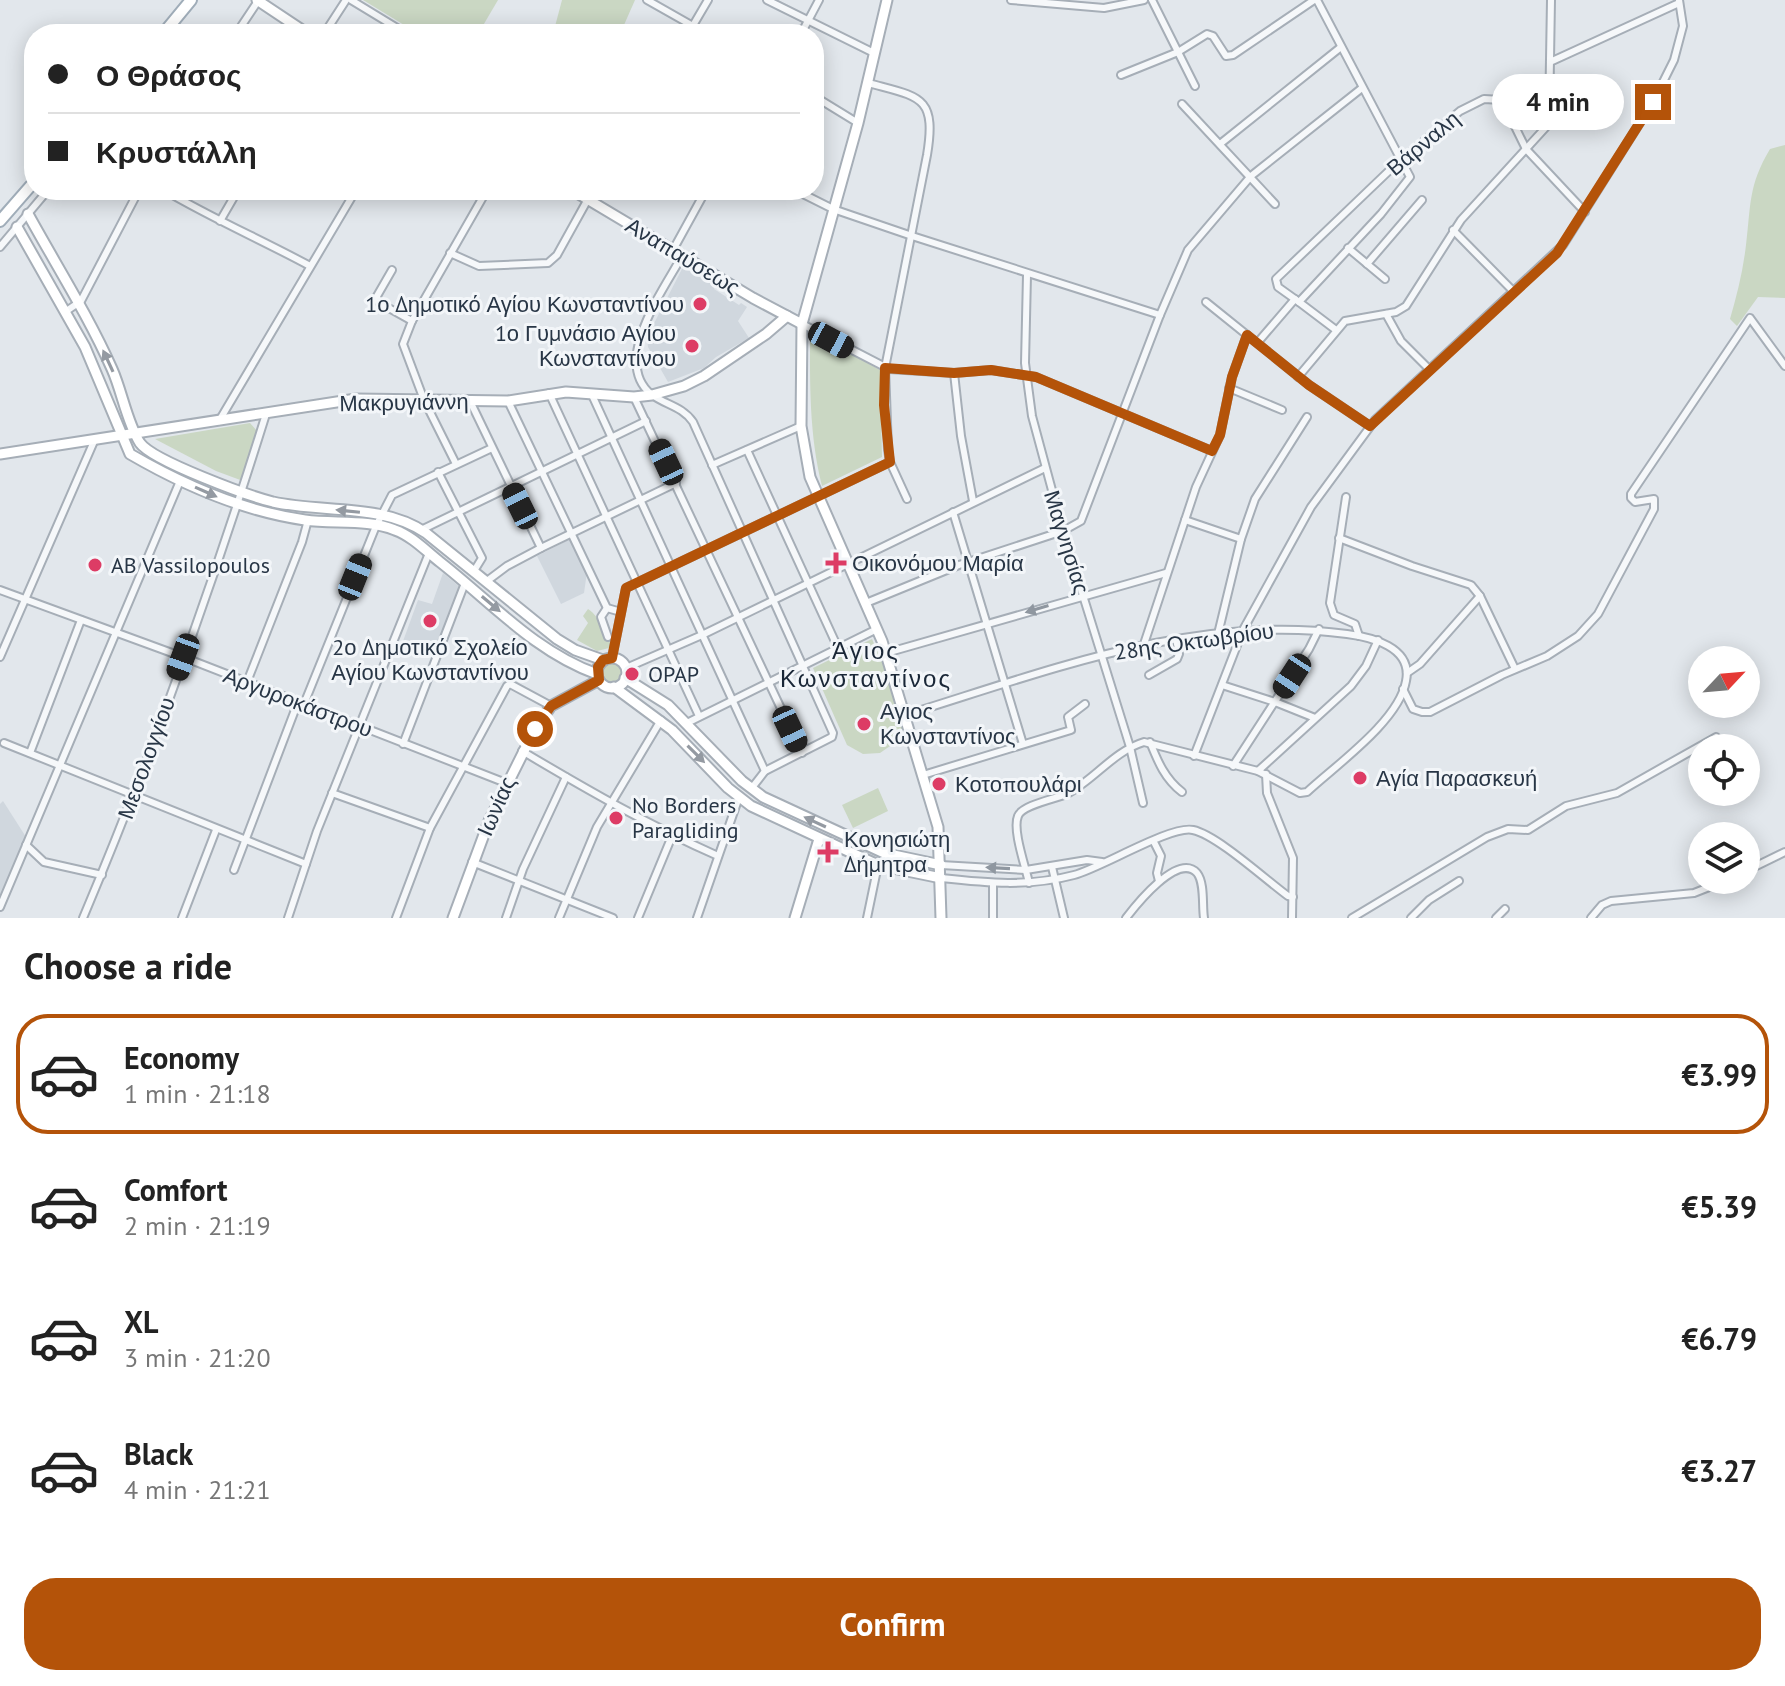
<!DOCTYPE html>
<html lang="en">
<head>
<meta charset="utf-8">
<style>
  body { margin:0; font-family:"PT Sans",sans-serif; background:#f2f2f2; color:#222; height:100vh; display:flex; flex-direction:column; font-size:30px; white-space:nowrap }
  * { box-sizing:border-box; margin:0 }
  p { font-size:26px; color:#767676 }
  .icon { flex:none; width:44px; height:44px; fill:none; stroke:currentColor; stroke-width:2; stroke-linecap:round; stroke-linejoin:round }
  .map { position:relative; height:918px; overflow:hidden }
  .details { display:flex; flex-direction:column; background:#fff; flex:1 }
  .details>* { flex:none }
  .guide { position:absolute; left:24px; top:24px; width:800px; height:176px; border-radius:32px; box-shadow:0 4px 20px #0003; display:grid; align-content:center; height:176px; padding:0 24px; background:#fff }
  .needle { width:52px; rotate:64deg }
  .buttons { position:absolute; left:1688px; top:646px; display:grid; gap:16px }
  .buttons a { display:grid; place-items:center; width:72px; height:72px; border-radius:50%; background:#fff; box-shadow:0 4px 20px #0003; font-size:40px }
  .end { position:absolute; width:36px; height:36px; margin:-18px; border:10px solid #b45309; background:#fff; box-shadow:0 0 0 4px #fff }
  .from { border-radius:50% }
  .bubble { position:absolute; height:56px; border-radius:28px; background:#fff; box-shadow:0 4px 20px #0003; font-size:26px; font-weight:600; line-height:56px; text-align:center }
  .car { position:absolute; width:24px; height:48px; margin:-24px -12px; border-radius:10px; box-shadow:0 0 6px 2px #0007; background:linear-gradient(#222 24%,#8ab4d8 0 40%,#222 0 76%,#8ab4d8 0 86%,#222 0) }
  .guide b { display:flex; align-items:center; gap:28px; height:76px; font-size:30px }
  .guide b+b { border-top:2px solid #e0e0e0 }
  .guide i { width:20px; height:20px; background:#222 }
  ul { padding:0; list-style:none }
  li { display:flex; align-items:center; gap:24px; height:120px; margin:0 16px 12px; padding:0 8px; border:4px solid transparent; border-radius:32px }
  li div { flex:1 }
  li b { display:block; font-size:30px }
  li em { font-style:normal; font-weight:600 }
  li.active { border-color:#b45309 }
  li>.icon { width:72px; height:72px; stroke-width:1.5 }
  h2 { padding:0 24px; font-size:36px; line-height:96px }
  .cta { display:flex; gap:16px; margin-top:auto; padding:16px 24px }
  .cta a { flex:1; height:92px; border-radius:32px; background:#b45309; color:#fff; font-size:32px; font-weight:600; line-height:92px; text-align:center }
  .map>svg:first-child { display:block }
  .built { fill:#d0d7de }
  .green { fill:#cad7c3 }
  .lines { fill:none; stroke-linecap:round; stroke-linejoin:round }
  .street-casing { stroke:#a6aeb7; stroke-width:10 }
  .secondary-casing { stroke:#a6aeb7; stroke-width:13 }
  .primary-casing { stroke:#a0adb9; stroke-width:14 }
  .street { stroke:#f6f8fa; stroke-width:6 }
  .secondary { stroke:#fff; stroke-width:9 }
  .primary { stroke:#fff; stroke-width:10 }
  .oneway { fill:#949aa2 }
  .oneway2 { fill:#8f97a0 }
  .route { stroke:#b45309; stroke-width:10 }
  .poi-dot { fill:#dd3c65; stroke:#f3f6f9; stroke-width:3 }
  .labels { text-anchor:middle; stroke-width:6; stroke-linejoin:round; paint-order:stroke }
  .street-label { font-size:22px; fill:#283646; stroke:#f3f6f9 }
  .poi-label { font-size:22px; fill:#283646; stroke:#f3f6f9; text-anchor:start }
  .neighbourhood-label { font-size:24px; letter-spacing:2px; fill:#1a2737; stroke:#f3f6f9 }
</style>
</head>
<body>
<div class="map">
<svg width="1785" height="918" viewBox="0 0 1785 918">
  <rect width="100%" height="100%" fill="#e2e7ec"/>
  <g class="built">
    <path d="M683,267L715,286L714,289L739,305L741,303L747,307L738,321L749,338L716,357L704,368L668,382L648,347L647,337Z"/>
    <path d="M570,539L587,572L584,593L561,604L537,556Z"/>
    <path d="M443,573L461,588L436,656L402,644L418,600L432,604Z"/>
    <path d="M3,801L26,837L0,900V804Z"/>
  </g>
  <g class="green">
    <path d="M363,0H498L478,34H419Z"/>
    <path d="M562,0H635L620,34H553Z"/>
    <path d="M1785,145V298L1758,297L1737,326L1730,319C1737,295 1743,271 1746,245C1751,205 1748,186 1770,149Z"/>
    <path d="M810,331L880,370L882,457L822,486C809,434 810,384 810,331Z"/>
    <path d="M250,423L257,431L243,481L216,471L155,439Z"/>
    <path d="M588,609C602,618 599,631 611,639L609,648L597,651L577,640L588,623L583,616Z"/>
    <path d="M872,639L888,675L906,735L880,753L863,754L847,745L813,668Z"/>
    <circle cx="612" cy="673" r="10"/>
    <path d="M878,788L888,811L853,828L842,805Z"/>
  </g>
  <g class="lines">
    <g class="street-casing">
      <g id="street">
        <path d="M351,0L407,34"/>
        <path d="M647,0L693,26"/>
        <path d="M767,0L874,53"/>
        <path d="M1011,0L1104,8L1144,0"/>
        <path d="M1152,0L1195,86"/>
        <path d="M1317,0L1410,177L1381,214L1299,302L1336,330"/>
        <path d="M236,34L258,1"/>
        <path d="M324,34L346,0"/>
        <path d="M688,34L708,0"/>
        <path d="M801,34L819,0"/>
        <path d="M1550,62L1679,3"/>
        <path d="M1121,75L1178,52L1207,34L1213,36L1226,56L1233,55L1314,0"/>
        <path d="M868,83C919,97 937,95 927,155L885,368L888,450L890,462L907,499"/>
        <path d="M814,96L858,123"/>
        <path d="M1182,104L1275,204"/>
        <path d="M1220,144L1341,47"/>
        <path d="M164,190C211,218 262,240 310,266"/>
        <path d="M795,190L833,209L912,236L1160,315"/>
        <path d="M220,221L238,190"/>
        <path d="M1453,230L1514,292"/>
        <path d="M0,247L48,190"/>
        <path d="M1348,248L1385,279"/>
        <path d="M673,250L706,190"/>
        <path d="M450,253L479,266L548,263L557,255L593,190"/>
        <path d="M682,256C664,289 611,361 651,394C665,405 682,406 693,422L833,733L832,737L765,771L751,789"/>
        <path d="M1367,264L1422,200"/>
        <path d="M392,270L377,296L378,302L412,321"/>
        <path d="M1027,275L1025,363L1032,416L1063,531L1130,747L1143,803"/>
        <path d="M1206,302L1309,385L1370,426"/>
        <path d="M1299,302L1278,287L1276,279L1394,166L1460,111L1484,99L1502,100L1526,149L1585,212"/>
        <path d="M65,312L81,301L139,190"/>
        <path d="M1386,314L1401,341L1430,370"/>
        <path d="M802,324L889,369L954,373L991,370L1036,377L1212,451"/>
        <path d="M1258,342L1295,299"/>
        <path d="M954,373L961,436L973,501"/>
        <path d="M1298,377L1345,321L1396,312L1406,306L1461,220L1546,127L1549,119L1551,0"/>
        <path d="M1229,388L1282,410"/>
        <path d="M549,393L699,716"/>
        <path d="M592,395L765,771"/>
        <path d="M634,397L802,753"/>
        <path d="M470,401L541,548"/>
        <path d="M508,401L607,608L621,612"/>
        <path d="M219,421L356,190"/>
        <path d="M747,450L838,648"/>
        <path d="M456,464L424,400L403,344L412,321L487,190"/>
        <path d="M712,465L801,426"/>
        <path d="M438,472L482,558L474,571"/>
        <path d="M1346,497L1330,603L1334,615L1355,624L1359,636"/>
        <path d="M953,512L1023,744"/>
        <path d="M1185,520L1241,539"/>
        <path d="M421,530L646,421"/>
        <path d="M1339,538L1412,566L1471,585L1480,596L1515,669"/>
        <path d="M487,581L507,566L541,548L676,483"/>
        <path d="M0,590L183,657L506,783"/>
        <path d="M866,603L959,565L1063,531L1081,521L1160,315L1188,250L1251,176L1362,88"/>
        <path d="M607,608L601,617L608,637"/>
        <path d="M1218,634L1241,539L1255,499L1307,417"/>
        <path d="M1144,644L1196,487L1220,435L1232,377L1247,335"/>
        <path d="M886,653L1166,573"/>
        <path d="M0,657L95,439"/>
        <path d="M612,658L626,588L890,462"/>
        <path d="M626,668L702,635L1045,468"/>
        <path d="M1407,673L1420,664L1480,596"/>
        <path d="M1149,675L1177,659L1179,654L1176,639"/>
        <path d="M247,682L302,542L308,520"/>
        <path d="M1222,685L1275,702L1315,718"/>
        <path d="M1403,689L1413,709L1422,712H1430L1502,675L1547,656L1578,636L1598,614L1654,509V499L1635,502L1631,498V494L1750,318L1785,366"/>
        <path d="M304,704L376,526L392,495L492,448"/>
        <path d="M905,715C1048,671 1195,613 1347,634C1371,637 1413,647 1406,681C1399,721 1336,765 1307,792L1300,793L1258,771L1144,742C1114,751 1094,780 1067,794C1055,799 1022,805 1018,816C1012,830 1026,868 1029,883"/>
        <path d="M687,723L877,629"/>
        <path d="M1150,742C1158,762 1165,779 1182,792"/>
        <path d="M4,743L306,864"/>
        <path d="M403,744L465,583"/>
        <path d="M522,751C586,789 650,826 718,856"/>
        <path d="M30,753L81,620"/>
        <path d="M1194,756L1243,630L1311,507L1375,420L1563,245L1653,102L1674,60L1683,26L1679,0"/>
        <path d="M1233,766L1309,649L1319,629"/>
        <path d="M1258,771L1351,686L1366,666L1378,640"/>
        <path d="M1266,774L1267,793L1293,858L1292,918"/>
        <path d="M923,775L1071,730L1068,717L1085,704"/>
        <path d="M332,793L430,828"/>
        <path d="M1154,842L1161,856L1157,873L1159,881"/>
        <path d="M26,845L44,862L102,875"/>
        <path d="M472,862L613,918"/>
        <path d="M941,865L1026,870L1087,860L1102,862"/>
        <path d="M1052,867L1064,918"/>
        <path d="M234,870L298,702"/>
        <path d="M1746,871L1785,852"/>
        <path d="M941,878C987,883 1029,887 1074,875C1101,868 1171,825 1193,830C1217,835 1266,880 1288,896L1293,897"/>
        <path d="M0,907L180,481"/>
        <path d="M83,918C152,754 213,584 266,414"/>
        <path d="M182,918L216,830"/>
        <path d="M288,918L317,831L429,553"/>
        <path d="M396,918L430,828L507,686L510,684L551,706"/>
        <path d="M506,918L523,869L566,777"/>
        <path d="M559,918L597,827L661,720"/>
        <path d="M638,918L672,836"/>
        <path d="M697,918L739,797"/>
        <path d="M867,918L878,865"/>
        <path d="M993,918V883"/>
        <path d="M1126,918C1136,905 1178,852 1197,873C1205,883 1202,906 1204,918"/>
        <path d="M1352,918L1487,837L1508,829L1528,830L1566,806L1617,793L1716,737"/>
        <path d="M1411,918L1429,900L1459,881"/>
        <path d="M1496,918L1505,909"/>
        <path d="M1591,918L1602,905L1611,901L1694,893L1727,880"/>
      </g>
    </g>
    <g class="secondary-casing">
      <g id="secondary">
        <path d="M257,0L308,34"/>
        <path d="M887,0L858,123L802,324L801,426L810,477L882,641L938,827L941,918"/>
        <path d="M572,190L753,298L802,324"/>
        <path d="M28,214C56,265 88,315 112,369C122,391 127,423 140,443C153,461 249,496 273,502C323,513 382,503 426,533L557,639L575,650L603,660"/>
        <path d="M17,227L85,347L130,454C185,486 242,511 305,520C334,524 368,519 395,530C412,536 426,551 440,562C490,601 535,652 597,674"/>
        <path d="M0,454L356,399L508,401L566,392L634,397L652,395L684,386L704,376L766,334L787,316"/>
        <circle cx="612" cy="673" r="15"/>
        <path d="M625,678L668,705L742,781L763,797L884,853L941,865"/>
        <path d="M614,687L672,730L728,788L751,806L878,865L941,878"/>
        <path d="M453,918L489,821L535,729L551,706L599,680"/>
        <path d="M795,918L819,839"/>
      </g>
    </g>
    <g class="primary-casing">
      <g id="primary">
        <path d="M163,34L191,0"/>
        <path d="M0,221L34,182"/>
      </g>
    </g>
    <use href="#street" class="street"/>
    <use href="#secondary" class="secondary"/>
    <use href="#primary" class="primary"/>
  </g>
  <defs><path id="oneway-solid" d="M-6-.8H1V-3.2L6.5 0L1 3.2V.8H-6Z" transform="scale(2)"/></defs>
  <g class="oneway">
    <use href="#oneway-solid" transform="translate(108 361) rotate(-115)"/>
    <use href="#oneway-solid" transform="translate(206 492) rotate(24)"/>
    <use href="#oneway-solid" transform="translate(348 511) rotate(-174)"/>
    <use href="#oneway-solid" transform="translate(491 604) rotate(40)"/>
    <use href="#oneway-solid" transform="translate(696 754) rotate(45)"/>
    <use href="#oneway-solid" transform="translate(815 822) rotate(-155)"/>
  </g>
  <g class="oneway2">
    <use href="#oneway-solid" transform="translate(1037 609) rotate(163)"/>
    <use href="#oneway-solid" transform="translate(998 868) rotate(-177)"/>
  </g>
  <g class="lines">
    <path class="route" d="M535,729L551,706L599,680L598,667L603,660L612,658L626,588L890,462L884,405L885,368L954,373L991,370L1036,377L1212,451L1220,435L1232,377L1247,335L1309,385L1370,426L1557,253L1653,102"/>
  </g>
  <g class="poi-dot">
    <circle cx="700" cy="304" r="8"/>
    <circle cx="692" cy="346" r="8"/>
    <path d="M832 551h8v8h8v8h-8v8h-8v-8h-8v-8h8z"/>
    <circle cx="95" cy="565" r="8"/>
    <circle cx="430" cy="621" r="8"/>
    <circle cx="632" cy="674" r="8"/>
    <circle cx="864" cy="724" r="8"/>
    <circle cx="1360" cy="778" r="8"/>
    <circle cx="939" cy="784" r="8"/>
    <circle cx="616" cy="818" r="8"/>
    <path d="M824 840h8v8h8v8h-8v8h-8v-8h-8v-8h8z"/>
  </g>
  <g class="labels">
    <g class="street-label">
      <text transform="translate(1423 143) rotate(-40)" y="8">Βάρναλη</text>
      <text transform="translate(683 256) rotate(31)" y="8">Αναπαύσεως</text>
      <text transform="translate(404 402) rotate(-1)" y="8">Μακρυγιάννη</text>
      <text transform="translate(1067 542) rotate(73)" y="8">Μαγνησίας</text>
      <text transform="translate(1194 641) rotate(-8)" y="8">28ης Οκτωβρίου</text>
      <text transform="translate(298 702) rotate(21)" y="8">Αργυροκάστρου</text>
      <text transform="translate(146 758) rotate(-70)" y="8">Μεσολογγίου</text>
      <text transform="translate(496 806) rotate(-66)" y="8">Ιωνίας</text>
    </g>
    <g class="poi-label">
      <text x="684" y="312" text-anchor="end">1ο Δημοτικό Αγίου Κωνσταντίνου</text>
      <text x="676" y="341" text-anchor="end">1ο Γυμνάσιο Αγίου<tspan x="676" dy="25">Κωνσταντίνου</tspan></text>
      <text x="852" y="571">Οικονόμου Μαρία</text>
      <text x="111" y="573">AB Vassilopoulos</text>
      <text x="430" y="655" text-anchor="middle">2ο Δημοτικό Σχολείο<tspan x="430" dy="25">Αγίου Κωνσταντίνου</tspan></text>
      <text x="648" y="682">OPAP</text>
      <text x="880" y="719">Αγιος<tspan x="880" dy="25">Κωνσταντίνος</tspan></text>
      <text x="1376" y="786">Αγία Παρασκευή</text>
      <text x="955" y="792">Κοτοπουλάρι</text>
      <text x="632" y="813">No Borders<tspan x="632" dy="25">Paragliding</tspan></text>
      <text x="844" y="847">Κονησιώτη<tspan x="844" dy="25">Δήμητρα</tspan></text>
    </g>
    <g class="neighbourhood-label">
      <text x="866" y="659">Άγιος<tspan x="866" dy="28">Κωνσταντίνος</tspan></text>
    </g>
  </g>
</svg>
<div class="buttons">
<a><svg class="needle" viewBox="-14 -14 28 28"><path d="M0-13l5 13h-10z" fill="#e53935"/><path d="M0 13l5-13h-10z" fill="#767676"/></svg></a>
<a><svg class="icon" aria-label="locate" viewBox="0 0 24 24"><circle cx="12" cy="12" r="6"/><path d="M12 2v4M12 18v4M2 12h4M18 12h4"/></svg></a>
<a><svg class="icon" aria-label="layers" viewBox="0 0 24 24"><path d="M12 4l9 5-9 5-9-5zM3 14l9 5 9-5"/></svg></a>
</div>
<i class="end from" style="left:535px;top:729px"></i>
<i class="end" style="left:1653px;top:102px"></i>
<div class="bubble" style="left:1492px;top:74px;width:132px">4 min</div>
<i class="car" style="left:831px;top:340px;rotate:118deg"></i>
<i class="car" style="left:666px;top:462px;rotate:335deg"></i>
<i class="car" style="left:520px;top:506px;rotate:334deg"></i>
<i class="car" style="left:355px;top:577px;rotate:22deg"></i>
<i class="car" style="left:183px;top:657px;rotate:200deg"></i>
<i class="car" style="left:1292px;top:676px;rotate:213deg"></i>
<i class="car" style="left:790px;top:729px;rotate:155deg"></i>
<div class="guide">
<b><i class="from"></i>Ο Θράσος</b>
<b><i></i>Κρυστάλλη</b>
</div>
</div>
<section class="details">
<h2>Choose a ride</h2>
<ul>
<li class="active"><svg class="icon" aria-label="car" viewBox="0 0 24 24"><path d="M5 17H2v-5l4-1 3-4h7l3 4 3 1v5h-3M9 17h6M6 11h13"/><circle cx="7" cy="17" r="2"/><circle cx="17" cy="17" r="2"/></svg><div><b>Economy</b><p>1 min · 21:18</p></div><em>€3.99</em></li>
<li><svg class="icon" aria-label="car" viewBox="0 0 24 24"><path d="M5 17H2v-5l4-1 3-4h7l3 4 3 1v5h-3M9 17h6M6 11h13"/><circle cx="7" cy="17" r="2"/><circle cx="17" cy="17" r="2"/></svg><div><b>Comfort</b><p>2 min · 21:19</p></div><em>€5.39</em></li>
<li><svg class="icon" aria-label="car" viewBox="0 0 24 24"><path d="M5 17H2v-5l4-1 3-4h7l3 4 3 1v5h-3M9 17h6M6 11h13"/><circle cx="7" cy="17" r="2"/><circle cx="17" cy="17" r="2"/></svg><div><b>XL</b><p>3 min · 21:20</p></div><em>€6.79</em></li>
<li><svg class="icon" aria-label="car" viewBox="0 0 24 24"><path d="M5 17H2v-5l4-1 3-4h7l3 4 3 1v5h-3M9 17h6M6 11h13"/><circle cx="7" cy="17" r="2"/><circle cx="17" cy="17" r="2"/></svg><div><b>Black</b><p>4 min · 21:21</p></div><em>€3.27</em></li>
</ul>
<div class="cta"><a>Confirm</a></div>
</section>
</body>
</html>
